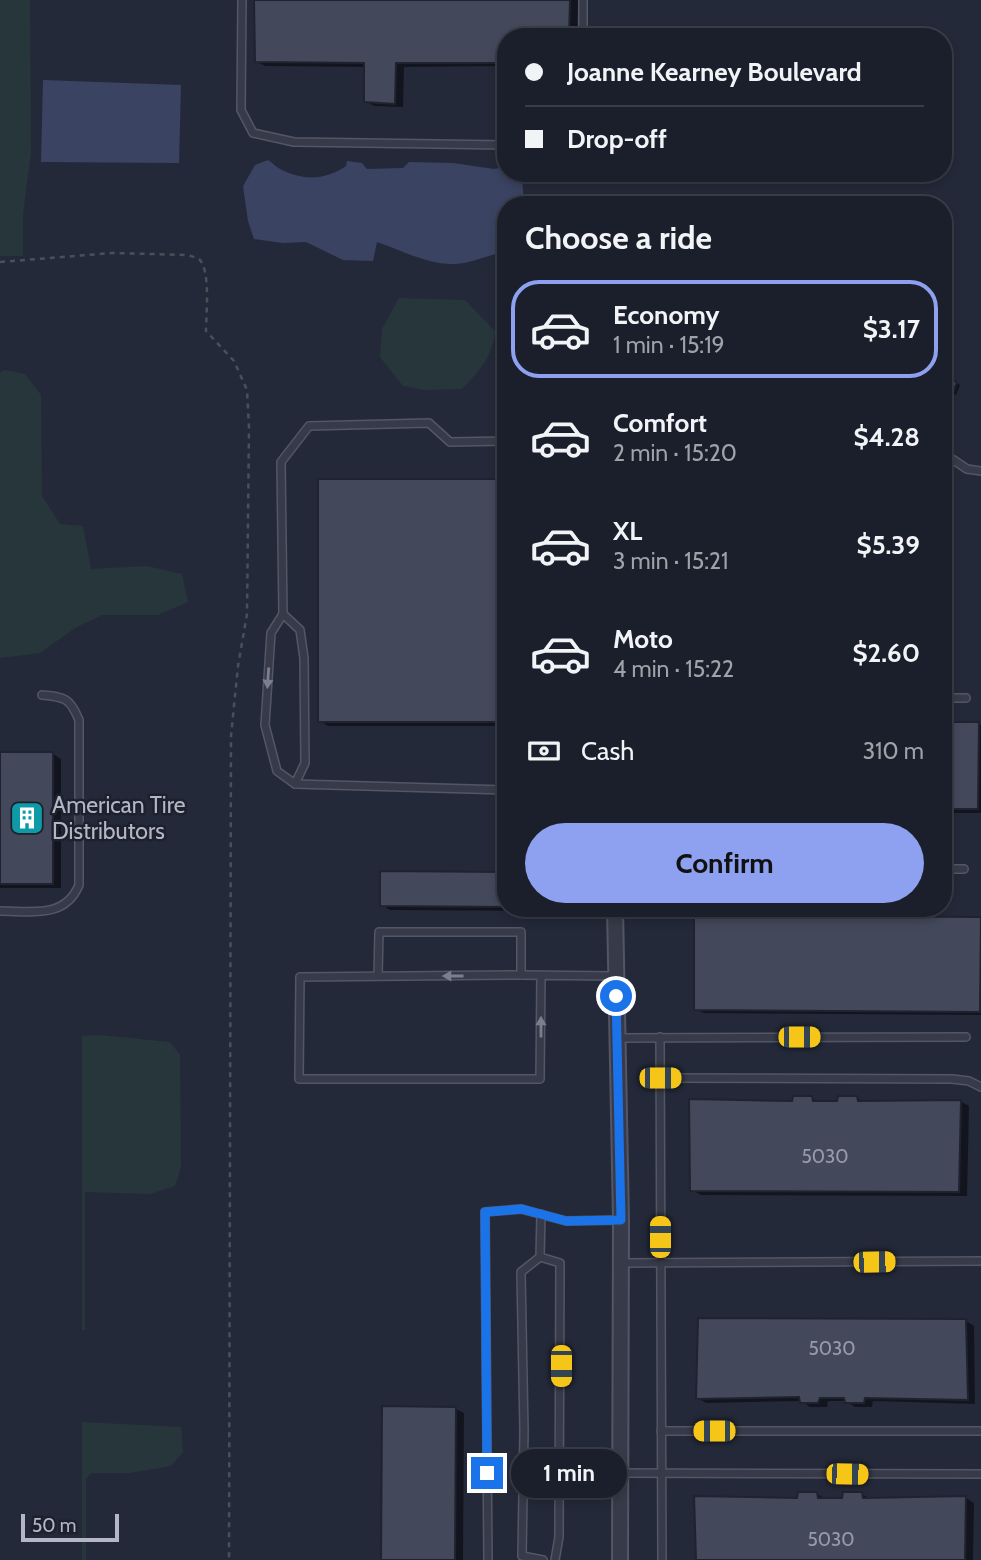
<!DOCTYPE html>
<html lang="en">
<head>
<meta charset="utf-8">
<style>
  body { margin:0; font-family:Cabin,sans-serif; background:#282c37; color:#f1f3f6; height:100vh; display:flex; flex-direction:column; font-size:26px; white-space:nowrap }
  * { box-sizing:border-box; margin:0 }
  p { font-size:23px; color:#a0a2a9 }
  .icon { flex:none; width:38px; height:38px; fill:none; stroke:currentColor; stroke-width:2; stroke-linecap:round; stroke-linejoin:round }
  .map { position:relative; flex:1; overflow:hidden }
  .side { position:absolute; left:497px; top:196px; width:455px; height:721px; display:flex; flex-direction:column; background:#1b1f2b; border-radius:28px; box-shadow:0 4px 10px #0003,0 0 0 2px #393d47 }
  .side>* { flex:none }
  .guide { position:absolute; left:497px; top:28px; width:455px; height:154px; border-radius:28px; box-shadow:0 4px 10px #0003,0 0 0 2px #393d47; display:grid; align-content:center; height:154px; padding:0 28px; background:#1b1f2b }
  .scale { position:absolute; left:21px; bottom:18px; width:98px; box-sizing:border-box; padding-left:7px; border:4px solid #b3b6c5; border-top:0; font-size:19px; line-height:24px; white-space:nowrap; color:#b3b6c5; -webkit-text-stroke:5px #1d212e; paint-order:stroke }
  .end { position:absolute; width:32px; height:32px; margin:-16px; border:9px solid #1a73e8; background:#fff; box-shadow:0 0 0 4px #fff }
  .from { border-radius:50% }
  .bubble { position:absolute; height:49px; border-radius:24px; background:#1b1f2b; box-shadow:0 4px 10px #0003,0 0 0 2px #393d47; font-size:23px; font-weight:800; line-height:49px; text-align:center }
  .car { position:absolute; width:21px; height:42px; margin:-21px -10px; border-radius:9px; box-shadow:0 0 5px 2px #0007; background:linear-gradient(#f5c518 24%,#345 0 40%,#f5c518 0 76%,#345 0 86%,#f5c518 0) }
  .guide b { display:flex; align-items:center; gap:24px; height:66px; font-size:26px }
  .guide b+b { border-top:2px solid #393d47 }
  .guide i { width:18px; height:18px; background:#f1f3f6 }
  ul { padding:0; list-style:none }
  li { display:flex; align-items:center; gap:21px; height:98px; margin:0 14px 10px; padding:0 14px; border:4px solid transparent; border-radius:28px }
  li div { flex:1 }
  li b { display:block; font-size:26px }
  li em { font-style:normal; font-weight:800 }
  li.active { border-color:#8da1f0 }
  li>.icon { width:63px; height:63px; stroke-width:1.5 }
  h2 { padding:0 28px; font-size:32px; line-height:84px }
  .pay { display:flex; align-items:center; gap:18px; height:77px; padding:0 28px; font-size:26px }
  .pay p { margin-inline-start:auto }
  .primary-button { display:flex; gap:14px; margin-top:auto; padding:14px 28px }
  .primary-button a { flex:1; height:80px; border-radius:42px; background:#8da1f0; color:#111; font-size:28px; font-weight:800; line-height:80px; text-align:center }
  .map>svg:first-child { display:block }
  .green { fill:#27363b }
  .water { fill:#3a4361 }
  .shadow { fill:#0007 }
  .building { fill:#43485b; stroke:#1f2330; stroke-width:2 }
  .lines { fill:none; stroke-linecap:round; stroke-linejoin:round }
  .lane-casing { stroke:#535664; stroke-width:10 }
  .street-casing { stroke:#535664; stroke-width:18 }
  .path { stroke:#455359; stroke-width:2.5; stroke-dasharray:5 5; stroke-linecap:butt }
  .lane { stroke:#373b49; stroke-width:7 }
  .street { stroke:#373b49; stroke-width:14 }
  .oneway { fill:#7b7f8d }
  .route { stroke:#1a73e8; stroke-width:9 }
  .labels { text-anchor:middle; stroke-width:5; stroke-linejoin:round; paint-order:stroke }
  .number-label { font-size:19px; fill:#979aaa }
  .poi-label { font-size:23px; fill:#b3b6c5; stroke:#1d212e; text-anchor:start }
</style>
</head>
<body>
<div class="map">
<svg width="981" height="1560" viewBox="0 0 981 1560">
  <rect width="100%" height="100%" fill="#242939"/>
  <g class="green">
    <path d="M0,0H30L31,153L23,214V256H0Z"/>
    <path d="M399,298L465,300L495,331C493,356 479,371 462,389L424,390L403,386L380,357L382,329Z"/>
    <path d="M4,370L25,374L41,395L42,496L60,524L83,526L91,569L147,566L182,574L188,602L158,615H102L75,628L40,653L0,658V373Z"/>
    <path d="M99,1035L170,1042L180,1055L181,1167L175,1186L150,1194L85,1192V1330H82V1036Z"/>
    <path d="M82,1422L181,1427L183,1452L171,1466L129,1473H91L86,1479V1560H82Z"/>
  </g>
  <g class="water">
    <path d="M43,80L181,85L179,163L41,162Z"/>
    <path d="M268,160C273,163 277,168 282,170C304,181 326,180 346,166L347,161L362,163L367,169L403,168L409,162L453,163L494,169L504,167L506,173H519L522,176L524,204L506,205V252C492,254 481,259 468,262C437,270 406,252 377,242L373,261L343,260L306,242L283,243L254,239L248,221L243,186L255,165Z"/>
  </g>
  <g class="shadow">
    <path d="M256,0H578L577,37H506V66L404,67L403,107L374,106L366,101V67L265,66L256,61Z"/>
    <path d="M956,383L960,385L956,395L943,391Z"/>
    <path d="M506,480V726H328L320,721Z"/>
    <path d="M943,724L981,725V813H943Z"/>
    <path d="M0,754H53L61,759V888H0Z"/>
    <path d="M506,874V908H538V911L390,910L382,905Z"/>
    <path d="M981,919V1015L704,1013L695,1009Z"/>
    <path d="M811,1097L820,1103H838L856,1097L865,1103L960,1101L969,1106L967,1196L701,1195L692,1190L793,1103Z"/>
    <path d="M966,1321L974,1326L975,1404L873,1401L872,1407H855L846,1401H828L827,1407H810L801,1401L706,1403L698,1398Z"/>
    <path d="M456,1409L464,1413L463,1560H383Z"/>
    <path d="M817,1494L826,1499H844L862,1494L871,1500L966,1498L974,1503L973,1560H697L799,1500Z"/>
  </g>
  <g class="building">
    <path d="M254,0H570L569,37H506V63H396L395,104L364,102V63L255,62Z"/>
    <path d="M943,377L957,382L952,395L943,391Z"/>
    <rect x="318" y="479" width="188" height="243"/>
    <path d="M943,722H979L978,809H943Z"/>
    <rect x="0" y="752" width="53" height="132"/>
    <path d="M380,871L506,872V907L380,906Z"/>
    <path d="M694,915L981,917L980,1012L694,1010Z"/>
    <path d="M793,1096H812L813,1101H837L838,1096H857L858,1101L961,1100L959,1192L690,1191L689,1099L792,1101Z"/>
    <path d="M698,1318L966,1319L968,1400L865,1398L864,1403H845L844,1398H820L818,1403H800L799,1397L696,1399Z"/>
    <path d="M382,1406L456,1407L455,1560H381Z"/>
    <path d="M798,1492H817L818,1498H842L843,1492H862L863,1498L966,1496L965,1560H696L694,1496L797,1498Z"/>
  </g>
  <g class="lines">
    <g class="lane-casing">
      <g id="lane">
        <path d="M242,0L241,110L253,133L294,142L506,145"/>
        <path d="M583,37V0"/>
        <path d="M506,441L450,442L429,423L309,426L281,462L283,614L271,633L265,725L277,771L295,784L506,790"/>
        <path d="M943,453L967,469L981,471"/>
        <path d="M283,614L300,630L304,658L305,763L295,784"/>
        <path d="M943,698H966"/>
        <path d="M943,869H964"/>
        <path d="M0,911C31,911 65,919 79,885V720C70,698 65,697 42,695"/>
        <path d="M541,975L540,1079H299L300,977L521,975L615,976"/>
        <path d="M378,976L379,932H521V975"/>
        <path d="M660,1037L662,1560"/>
        <path d="M617,1038L966,1037"/>
        <path d="M660,1078L952,1079L969,1081L981,1087"/>
        <path d="M540,1257L521,1272L524,1431L522,1556L543,1560"/>
        <path d="M540,1257L560,1263L559,1537L555,1560"/>
        <path d="M540,1257L541,1214"/>
        <path d="M621,1263L981,1261"/>
        <path d="M661,1431H981"/>
        <path d="M620,1473L981,1474"/>
        <path d="M488,1560L485,1212L521,1209L566,1221L621,1220"/>
      </g>
    </g>
    <g class="street-casing">
      <path id="street" d="M615,908L621,1220L620,1560"/>
    </g>
    <path class="path" d="M0,262L112,253L188,255C192,257 196,257 199,259C211,270 206,315 206,331L234,361L247,390L249,428L247,614L238,666L231,736L229,1560"/>
    <use href="#lane" class="lane"/>
    <use href="#street" class="street"/>
  </g>
  <defs><path id="oneway-solid" d="M-6-.8H1V-3.2L6.5 0L1 3.2V.8H-6Z" transform="scale(1.75)"/></defs>
  <g class="oneway">
    <use href="#oneway-solid" transform="translate(268 678) rotate(94)"/>
    <use href="#oneway-solid" transform="translate(453 976) rotate(180)"/>
    <use href="#oneway-solid" transform="translate(541 1027) rotate(-90)"/>
  </g>
  <g class="lines">
    <path class="route" d="M487,1473L485,1212L522,1209L566,1221L621,1220L616,996"/>
  </g>
  <defs>
    <g id="building-square" transform="scale(1.75)"><rect x="-9" y="-9" width="18" height="18" rx="4" fill="#0f9aa8" stroke="#1d212e"/><path d="M-4-6H4V6H1V3H-1V6H-4ZM-2.5-4.3h1.7v1.8h-1.7ZM.8-4.3h1.7v1.8H.8ZM-2.5-1h1.7V.8h-1.7ZM.8-1h1.7V.8H.8Z" fill="#fff"/></g>
  </defs>
  <g fill-rule="evenodd">
    <use href="#building-square" x="27" y="818"/>
  </g>
  <g class="labels">
    <g class="number-label">
      <text x="825" y="1163">5030</text>
      <text x="832" y="1355">5030</text>
      <text x="831" y="1546">5030</text>
    </g>
    <g class="poi-label">
      <text x="52" y="813">American Tire<tspan x="52" dy="26">Distributors</tspan></text>
    </g>
  </g>
</svg>
<div class="scale">50 m</div>
<i class="end from" style="left:616px;top:996px"></i>
<i class="end" style="left:487px;top:1473px"></i>
<div class="bubble" style="left:511px;top:1449px;width:116px">1 min</div>
<i class="car" style="left:799px;top:1037px;rotate:90deg"></i>
<i class="car" style="left:660px;top:1078px;rotate:90deg"></i>
<i class="car" style="left:660px;top:1237px;rotate:0deg"></i>
<i class="car" style="left:874px;top:1262px;rotate:89deg"></i>
<i class="car" style="left:561px;top:1366px;rotate:180deg"></i>
<i class="car" style="left:714px;top:1431px;rotate:270deg"></i>
<i class="car" style="left:847px;top:1474px;rotate:91deg"></i>
<div class="guide">
<b><i class="from"></i>Joanne Kearney Boulevard</b>
<b><i></i>Drop-off</b>
</div>
<section class="side">
<h2>Choose a ride</h2>
<ul>
<li class="active"><svg class="icon" aria-label="car" viewBox="0 0 24 24"><path d="M5 17H2v-5l4-1 3-4h7l3 4 3 1v5h-3M9 17h6M6 11h13"/><circle cx="7" cy="17" r="2"/><circle cx="17" cy="17" r="2"/></svg><div><b>Economy</b><p>1 min · 15:19</p></div><em>$3.17</em></li>
<li><svg class="icon" aria-label="car" viewBox="0 0 24 24"><path d="M5 17H2v-5l4-1 3-4h7l3 4 3 1v5h-3M9 17h6M6 11h13"/><circle cx="7" cy="17" r="2"/><circle cx="17" cy="17" r="2"/></svg><div><b>Comfort</b><p>2 min · 15:20</p></div><em>$4.28</em></li>
<li><svg class="icon" aria-label="car" viewBox="0 0 24 24"><path d="M5 17H2v-5l4-1 3-4h7l3 4 3 1v5h-3M9 17h6M6 11h13"/><circle cx="7" cy="17" r="2"/><circle cx="17" cy="17" r="2"/></svg><div><b>XL</b><p>3 min · 15:21</p></div><em>$5.39</em></li>
<li><svg class="icon" aria-label="car" viewBox="0 0 24 24"><path d="M5 17H2v-5l4-1 3-4h7l3 4 3 1v5h-3M9 17h6M6 11h13"/><circle cx="7" cy="17" r="2"/><circle cx="17" cy="17" r="2"/></svg><div><b>Moto</b><p>4 min · 15:22</p></div><em>$2.60</em></li>
</ul>
<div class="pay"><svg class="icon" aria-label="cash" viewBox="0 0 24 24"><path d="M3 7h18v10H3z"/><circle cx="12" cy="12" r="2"/></svg>Cash<p>310 m</p></div>
<div class="primary-button"><a>Confirm</a></div>
</section>
</div>
</body>
</html>
